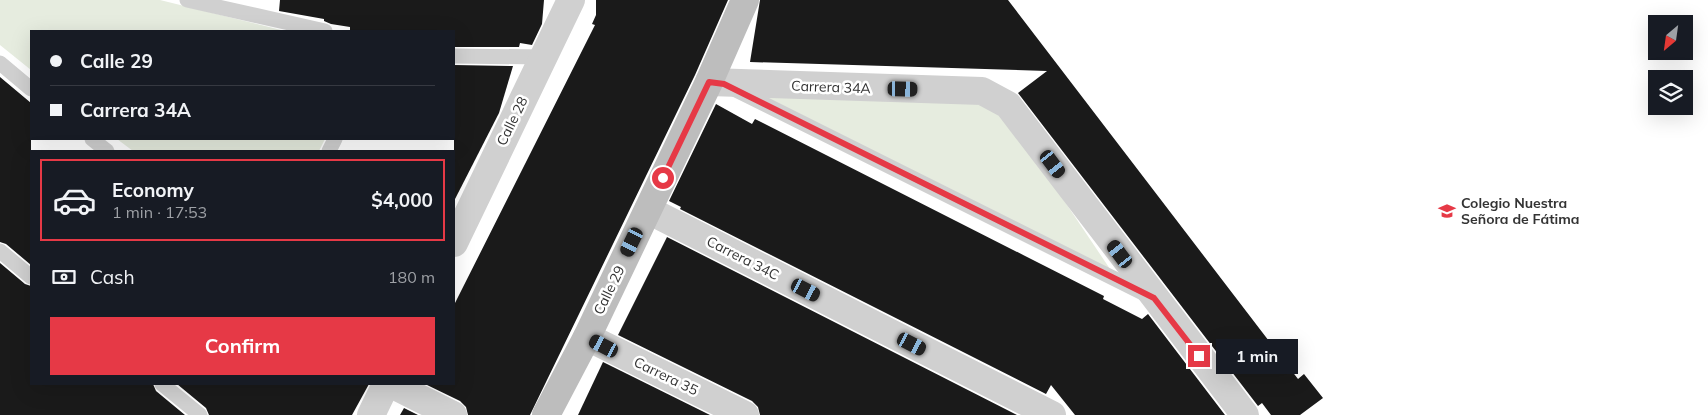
<!DOCTYPE html>
<html lang="en">
<head>
<meta charset="utf-8">
<style>
  body { margin:0; font-family:Mulish,sans-serif; background:#20242c; color:#f1f3f6; height:100vh; display:flex; flex-direction:column; font-size:19px; white-space:nowrap }
  * { box-sizing:border-box; margin:0 }
  p { font-size:16px; color:#9ea1a6 }
  .icon { flex:none; width:28px; height:28px; fill:none; stroke:currentColor; stroke-width:2; stroke-linecap:round; stroke-linejoin:round }
  .map { position:relative; flex:1; overflow:hidden }
  .panel { position:absolute; left:30px; top:150px; width:425px; height:235px; display:flex; flex-direction:column; background:#171b24; border-radius:0px; box-shadow:0 5px 20px #0002 }
  .panel>* { flex:none }
  .top-card { position:absolute; left:30px; top:30px; width:425px; height:110px; border-radius:0px; box-shadow:0 5px 20px #0002; display:grid; align-content:center; height:110px; padding:0 20px; background:#171b24 }
  .needle { width:32px; rotate:209deg }
  .buttons { position:absolute; left:1648px; top:15px; display:grid; gap:10px }
  .buttons a { display:grid; place-items:center; width:45px; height:45px; border-radius:0px; background:#171b24; box-shadow:0 5px 20px #0002; font-size:25px }
  .end { position:absolute; width:22px; height:22px; margin:-11px; border:6px solid #e63946; background:#fff; box-shadow:0 0 0 2px #fff }
  .from { border-radius:50% }
  .bubble { position:absolute; height:35px; border-radius:0px; background:#171b24; box-shadow:0 5px 20px #0002; font-size:16px; font-weight:700; line-height:35px; text-align:center }
  .car { position:absolute; width:15px; height:30px; margin:-15px -8px; border-radius:6px; box-shadow:0 0 4px 1px #0007; background:linear-gradient(#222 24%,#8ab4d8 0 40%,#222 0 76%,#8ab4d8 0 86%,#222 0) }
  .top-card b { display:flex; align-items:center; gap:18px; height:48px; font-size:19px }
  .top-card b+b { border-top:1px solid #363941 }
  .top-card i { width:12px; height:12px; background:#f1f3f6 }
  ul { padding:9px 0 0; list-style:none }
  li { display:flex; align-items:center; gap:15px; height:82px; margin:0 10px 8px; padding:0 10px; border:2px solid transparent; border-radius:0px }
  li div { flex:1 }
  li b { display:block; font-size:19px }
  li em { font-style:normal; font-weight:700 }
  li.selected { border-color:#e63946 }
  li>.icon { width:45px; height:45px; stroke-width:1.5 }
  .pay { display:flex; align-items:center; gap:12px; height:55px; padding:0 20px; font-size:19px }
  .pay p { margin-inline-start:auto }
  .cta { display:flex; gap:10px; margin-top:auto; padding:10px 20px }
  .cta a { flex:1; height:58px; border-radius:0px; background:#e63946; color:#fff; font-size:20px; font-weight:700; line-height:58px; text-align:center }
  .map>svg:first-child { display:block }
  .green { fill:#e6ecdf }
  .building { fill:#1a1a1a }
  .lines { fill:none; stroke-linecap:round; stroke-linejoin:round }
  .lane { stroke:#d0d0d0; stroke-width:15 }
  .street { stroke:#d0d0d0; stroke-width:28 }
  .secondary { stroke:#bdbdbd; stroke-width:28 }
  .route { stroke:#e63946; stroke-width:6 }
  .labels { text-anchor:middle; stroke-width:5; stroke-linejoin:round; paint-order:stroke }
  .street-label { font-size:14px; fill:#333; stroke:#fff }
  .poi-label { font-size:14px; font-weight:bold; fill:#333; stroke:#fff; text-anchor:start }
</style>
</head>
<body>
<div class="map">
<svg width="1708" height="415" viewBox="0 0 1708 415">
  <rect width="100%" height="100%" fill="#fff"/>
  <g class="green">
    <path d="M0,0H160L285,31H31V70L0,45Z"/>
    <path d="M754,94L979,99L1004,111L1110,269Z"/>
    <path d="M117,139H325L319,151H133Z"/>
  </g>
  <g class="building">
    <path d="M280,0H544L542,24L532,45L520,43L519,47H454V31H350V27L331,24L324,21V19L279,11Z"/>
    <path d="M596,0H728L695,75L530,415H468L466,407L460,401L425,384H454V305L595,25L592,24L596,15Z"/>
    <path d="M760,0H1008L1298,379L1304,374L1323,398L1300,415H1271L1262,403L1258,406L1018,93L1047,71L750,62Z"/>
    <path d="M454,65L513,66L499,113L454,201Z"/>
    <path d="M0,77L31,103V265L6,244L0,242Z"/>
    <path d="M716,104L752,124L755,119L1104,296L1103,299L1142,319L1148,314L1225,415H1075L1051,385L1046,394L680,209L681,207L669,201Z"/>
    <path d="M667,237L1017,415H760L758,407L752,401L618,335Z"/>
    <path d="M0,263L25,284L31,286V384H153L156,391L185,415H0Z"/>
    <path d="M603,362L710,415H578Z"/>
    <path d="M177,384H369L352,415H209L206,408Z"/>
    <path d="M404,408L418,415H400Z"/>
  </g>
  <g class="lines">
    <g class="lane">
      <path d="M187,0L325,31"/>
      <path d="M454,56L543,57"/>
      <path d="M0,63L31,89"/>
      <path d="M732,88L1145,294"/>
      <path d="M92,139L107,151"/>
      <path d="M329,151L335,139"/>
      <path d="M0,251L31,277"/>
      <path d="M162,384L200,415"/>
    </g>
    <g class="street">
      <path d="M709,82L982,91L1008,105L1245,415"/>
      <path d="M648,210L1052,415"/>
      <path d="M454,243L571,0"/>
      <path d="M587,337L745,415"/>
      <path d="M391,384L453,415"/>
      <path d="M371,415L386,384"/>
    </g>
    <path class="secondary" d="M546,415L587,337L709,82L745,0"/>
  </g>
  <g class="lines">
    <path class="route" d="M663,178L709,82L724,84L1154,298L1199,356"/>
  </g>
  <defs>
    <g id="school-bare" transform="scale(1.35)"><path d="M0-5L7-2L0 1L-7-2ZM-4 1L0 2.5L4 1V4Q0 6-4 4Z" fill="#e63946" stroke="#fff" stroke-width="2.5" paint-order="stroke"/></g>
  </defs>
  <g fill-rule="evenodd">
    <use href="#school-bare" x="1447" y="211"/>
  </g>
  <g class="labels">
    <g class="street-label">
      <text transform="translate(831 87) rotate(2)" y="5">Carrera 34A</text>
      <text transform="translate(512 121) rotate(-64)" y="5">Calle 28</text>
      <text transform="translate(743 258) rotate(27)" y="5">Carrera 34C</text>
      <text transform="translate(609 290) rotate(-64)" y="5">Calle 29</text>
      <text transform="translate(666 376) rotate(26)" y="5">Carrera 35</text>
    </g>
    <g class="poi-label">
      <text x="1461" y="208">Colegio Nuestra<tspan x="1461" dy="16">Señora de Fátima</tspan></text>
    </g>
  </g>
</svg>
<div class="buttons">
<a><svg class="needle" viewBox="-14 -14 28 28"><path d="M0-13l5 13h-10z" fill="#e53935"/><path d="M0 13l5-13h-10z" fill="#9ea1a6"/></svg></a>
<a><svg class="icon" aria-label="layers" viewBox="0 0 24 24"><path d="M12 4l9 5-9 5-9-5zM3 14l9 5 9-5"/></svg></a>
</div>
<i class="end from" style="left:663px;top:178px"></i>
<i class="end" style="left:1199px;top:356px"></i>
<div class="bubble" style="left:1216px;top:339px;width:82px">1 min</div>
<i class="car" style="left:903px;top:89px;rotate:91deg"></i>
<i class="car" style="left:1053px;top:164px;rotate:143deg"></i>
<i class="car" style="left:632px;top:242px;rotate:206deg"></i>
<i class="car" style="left:1120px;top:254px;rotate:323deg"></i>
<i class="car" style="left:806px;top:290px;rotate:117deg"></i>
<i class="car" style="left:912px;top:344px;rotate:117deg"></i>
<i class="car" style="left:604px;top:346px;rotate:297deg"></i>
<div class="top-card">
<b><i class="from"></i>Calle 29</b>
<b><i></i>Carrera 34A</b>
</div>
<section class="panel">
<ul>
<li class="selected"><svg class="icon" aria-label="car" viewBox="0 0 24 24"><path d="M5 17H2v-5l4-1 3-4h7l3 4 3 1v5h-3M9 17h6M6 11h13"/><circle cx="7" cy="17" r="2"/><circle cx="17" cy="17" r="2"/></svg><div><b>Economy</b><p>1 min · 17:53</p></div><em>$4,000</em></li>
</ul>
<div class="pay"><svg class="icon" aria-label="cash" viewBox="0 0 24 24"><path d="M3 7h18v10H3z"/><circle cx="12" cy="12" r="2"/></svg>Cash<p>180 m</p></div>
<div class="cta"><a>Confirm</a></div>
</section>
</div>
</body>
</html>
